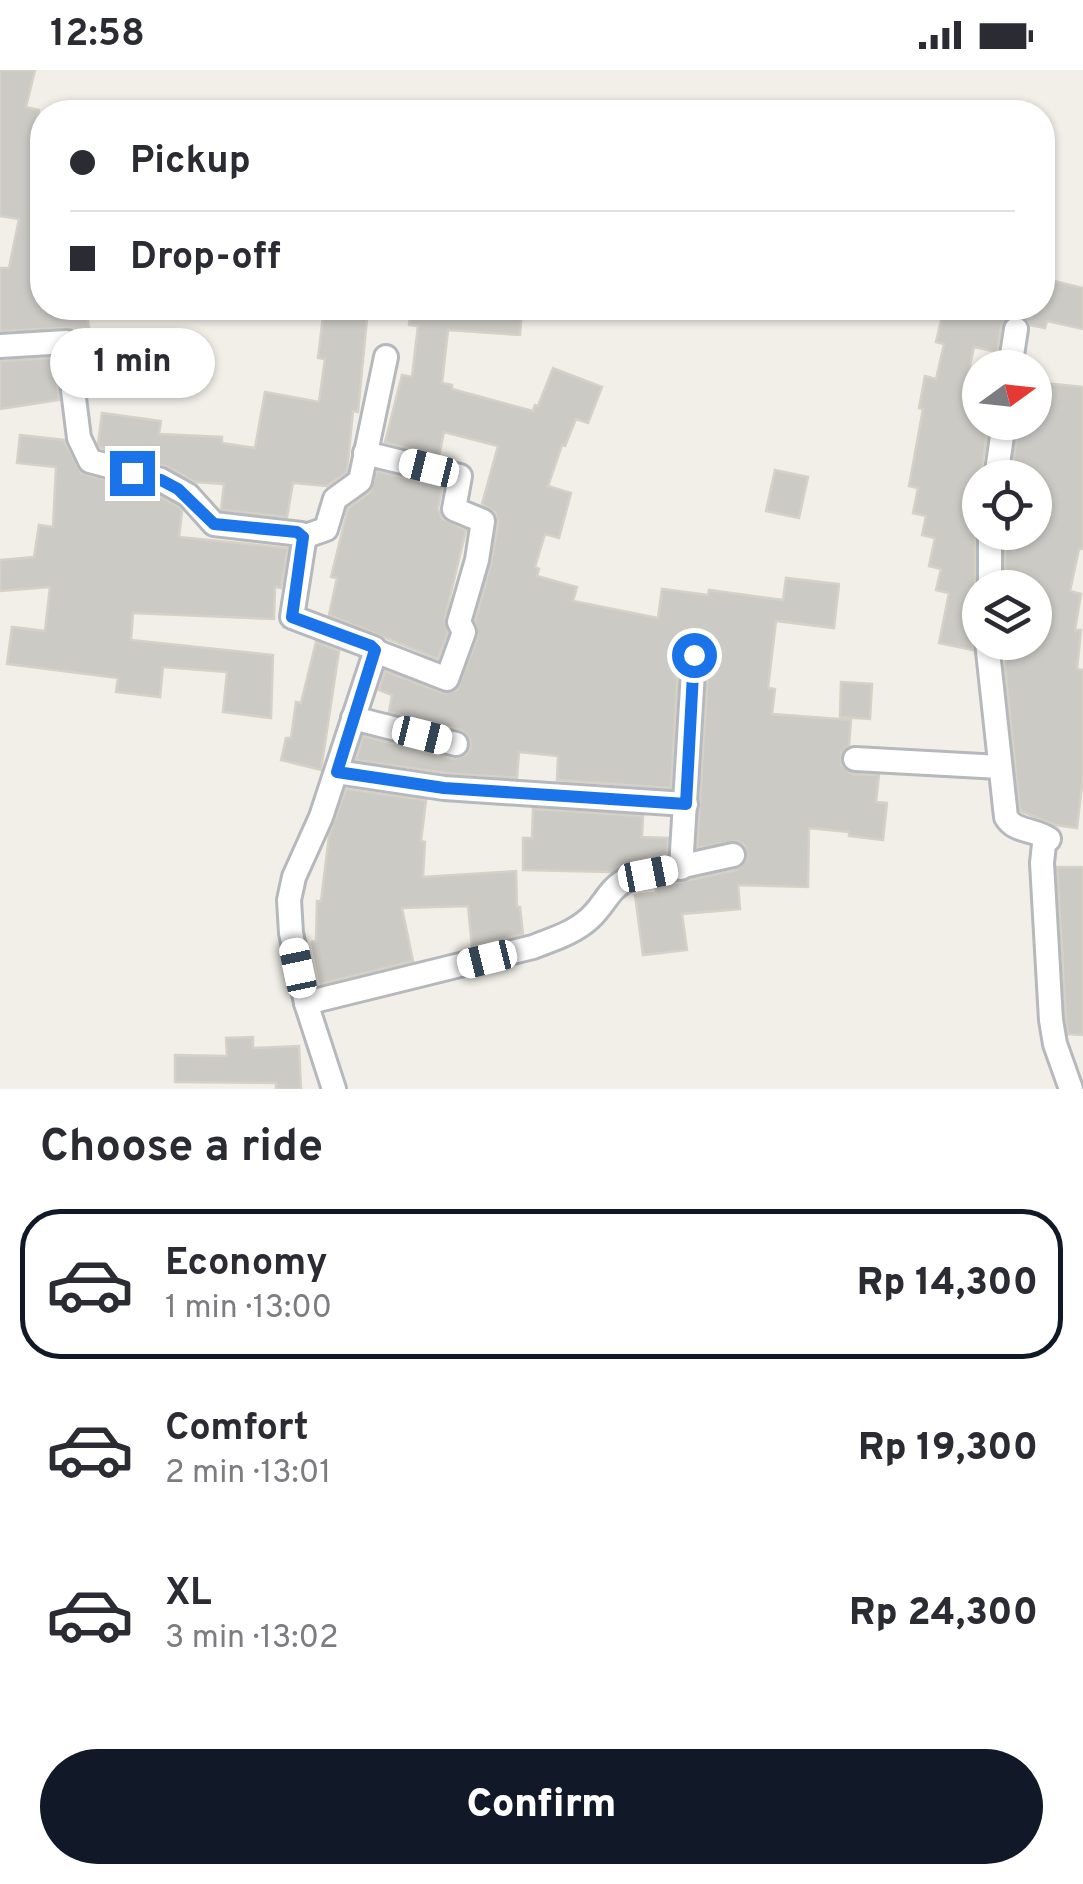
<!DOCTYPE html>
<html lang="en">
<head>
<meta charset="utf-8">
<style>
  body { margin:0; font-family:Overpass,sans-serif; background:#f7f7f7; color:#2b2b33; height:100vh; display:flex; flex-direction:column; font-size:38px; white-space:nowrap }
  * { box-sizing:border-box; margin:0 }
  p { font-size:32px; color:#7c7c81 }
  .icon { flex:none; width:55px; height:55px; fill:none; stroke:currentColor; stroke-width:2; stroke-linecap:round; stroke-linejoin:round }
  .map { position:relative; height:1019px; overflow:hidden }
  .drawer { display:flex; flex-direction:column; background:#fff; flex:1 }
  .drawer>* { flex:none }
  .hud { position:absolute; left:30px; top:30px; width:1025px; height:220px; border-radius:40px; box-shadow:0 2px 8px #0004; display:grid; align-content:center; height:220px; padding:0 40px; background:#fff }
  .needle { width:65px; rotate:75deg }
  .buttons { position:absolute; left:962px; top:280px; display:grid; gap:20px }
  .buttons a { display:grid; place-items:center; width:90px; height:90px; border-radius:50%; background:#fff; box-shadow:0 2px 8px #0004; font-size:50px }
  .end { position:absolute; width:45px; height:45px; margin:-22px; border:12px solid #1a73e8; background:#fff; box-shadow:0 0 0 5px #fff }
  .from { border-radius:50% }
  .bubble { position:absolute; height:70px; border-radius:35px; background:#fff; box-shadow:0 2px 8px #0004; font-size:32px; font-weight:800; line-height:70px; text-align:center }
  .car { position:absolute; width:30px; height:60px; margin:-30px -15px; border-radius:12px; box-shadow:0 0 8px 2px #0007; background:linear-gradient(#fff 24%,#345 0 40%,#fff 0 76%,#345 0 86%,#fff 0) }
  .hud b { display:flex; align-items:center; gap:35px; height:95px; font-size:38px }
  .hud b+b { border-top:2px solid #e1e1e2 }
  .hud i { width:25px; height:25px; background:#2b2b33 }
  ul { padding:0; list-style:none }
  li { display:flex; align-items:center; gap:30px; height:150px; margin:0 20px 15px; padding:0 20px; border:5px solid transparent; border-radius:40px }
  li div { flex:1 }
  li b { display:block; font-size:38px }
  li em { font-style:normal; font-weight:800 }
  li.active { border-color:#111827 }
  li>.icon { width:90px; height:90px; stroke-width:1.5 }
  h2 { padding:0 40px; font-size:45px; line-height:120px }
  .cta { display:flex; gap:20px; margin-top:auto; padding:20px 40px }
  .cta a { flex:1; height:115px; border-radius:60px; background:#111827; color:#fff; font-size:40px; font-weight:800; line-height:115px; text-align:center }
  .status { display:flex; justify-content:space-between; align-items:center; height:70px; padding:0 50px; background:#fff; direction:ltr }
  .status svg { height:28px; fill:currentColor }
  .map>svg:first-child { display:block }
  .building { fill:#cccac5; stroke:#d6d1c6; stroke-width:2.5 }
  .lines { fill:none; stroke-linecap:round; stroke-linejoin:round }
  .minor-casing { stroke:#b5b8bc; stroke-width:28 }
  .minor { stroke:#fff; stroke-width:22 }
  .route { stroke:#1a73e8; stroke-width:12 }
</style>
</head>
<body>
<div class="status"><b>12:58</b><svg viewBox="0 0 49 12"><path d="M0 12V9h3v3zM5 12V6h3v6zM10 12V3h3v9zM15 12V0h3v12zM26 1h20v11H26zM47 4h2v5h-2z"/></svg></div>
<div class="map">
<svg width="1083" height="1019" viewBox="0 0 1083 1019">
  <rect width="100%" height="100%" fill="#f1efe8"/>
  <g class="building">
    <path d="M0,0H35L26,37L39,40L36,55H42V238H86L89,257L0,261V198H9L19,149L0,146Z"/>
    <path d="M1042,208L1083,218V259L1047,251L1045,258L1030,255L1019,244L1012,245L1001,256L997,282L974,277L966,314L980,317V352H989L980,408V451L975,462V518L980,529V559L973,567V580L939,573L949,523L936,520L941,499L929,496L935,468L922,465L926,446L913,443L918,418L909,416L923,339L919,338L925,306L936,309L944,274L936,272L944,238H1042Z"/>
    <path d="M324,238H368L358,342L353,341L347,402L327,416L293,413L287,447L221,440L224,414L196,412L165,396L101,378L98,374L102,343L161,351L159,364L222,367V373L255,378L265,322L319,332L325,289L318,288Z"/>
    <path d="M411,238H522L520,265L448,260L442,313L452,315V319L533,341L535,335L538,336L553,298L602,317L588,353L576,349L565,376L562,375L548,416L571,423L559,468L545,464L535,497L539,499L537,506L577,517L573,531L658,548L662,519L708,525L709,520L783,530L786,508L839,514L834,558L776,551L768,618L775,619L772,644L851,650L849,676L842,682L841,695L853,704L879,705L876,732L887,733L883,770L849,766V762L809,758L808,817L738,815L740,839L682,844L687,880L643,885L635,825L656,823V817L736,800L747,789L745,776L737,771L697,778L709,586L707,578L696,570L686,572L679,584L671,718L557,710L558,686L519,682L517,708L446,703L356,690L363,666L453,689L466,685L471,677L470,669L461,660L389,642L392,625L379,620L385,601L443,623L457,620L478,566L475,551L491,494L498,453L495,442L482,434L498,376L444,362L439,386L385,372L402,305L412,307L418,256L409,255Z"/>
    <path d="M159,265L162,295L113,300L110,269Z"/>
    <path d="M54,288L59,330L0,339V291Z"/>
    <path d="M1035,312L1083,317V479H1079L1070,521L1081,524L1075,560H1081L1077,599L1083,600V706L1077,758L1055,755L1020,741L1005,598L1008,572H1035V518H1005V462H1035V408H1011L1019,352H1035Z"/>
    <path d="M20,365L64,370L81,403L155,424L179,437L182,441L179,467L288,478L281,518L275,517L274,549L133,543L131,570L273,585L271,648L223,642L227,602L163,597L160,627L116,622L118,608L7,594L12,557L45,561L50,517L0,521V490L34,487L39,455L53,457L56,397L17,393Z"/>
    <path d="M775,400L808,407L799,448L766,441Z"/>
    <path d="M377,401L442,417L438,439L442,448L466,460L445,548L448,563L438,589L329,545L337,508L331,507L348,438L370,422Z"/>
    <path d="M316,572L339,581L321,700L281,690L286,668H291L296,632L301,633Z"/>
    <path d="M841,612L872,614L870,649L840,647Z"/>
    <path d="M346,719L426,730L421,771L425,772L423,807L516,801L517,837H520L523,864L472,877L468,836L402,838L413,891L321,914L312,872L316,871L317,831H321L329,766Z"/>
    <path d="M533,739L643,746L642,767L668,768L667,784L625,794L611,802L523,800V768H532Z"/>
    <path d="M1057,797H1083V965L1068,964L1066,948Z"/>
    <path d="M253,967V978L299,976L301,1019H276V1013L175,1012V985L227,986L226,968Z"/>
  </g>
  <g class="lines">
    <g class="minor-casing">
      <g id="minor">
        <path d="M0,276L67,272L79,368L90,391L161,410L188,425L214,454L301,464L304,471L292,547L374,578L375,583L321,747L294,807L289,830L291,863L306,933L334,1019"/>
        <path d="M1010,298L1016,259"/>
        <path d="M365,383L460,406L454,439L483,451L477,490L459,552L464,562L447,609L375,581"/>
        <path d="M996,408L1004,352"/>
        <path d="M990,462V518"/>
        <path d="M303,467L326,459L335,429L360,411L386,287"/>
        <path d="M987,572L1006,747C1014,762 1035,759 1049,769L1044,774L1042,793L1051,950L1055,974L1071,1019"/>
        <path d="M353,648L456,674"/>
        <path d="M855,689L1000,697"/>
        <path d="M337,702L444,718L686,734"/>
        <path d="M681,798L694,585"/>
        <path d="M306,933L533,877C553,869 574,863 590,848C606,833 608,819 629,808L733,785"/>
      </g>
    </g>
    <use href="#minor" class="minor"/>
  </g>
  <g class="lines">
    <path class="route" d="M132,403L161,410L178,419L214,454L297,462L303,467L292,547L371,576L375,580L337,702L444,718L686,734L694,585"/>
  </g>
</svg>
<div class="buttons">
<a><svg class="needle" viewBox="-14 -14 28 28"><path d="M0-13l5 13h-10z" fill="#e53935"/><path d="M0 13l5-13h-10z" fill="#7c7c81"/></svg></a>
<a><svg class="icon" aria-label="locate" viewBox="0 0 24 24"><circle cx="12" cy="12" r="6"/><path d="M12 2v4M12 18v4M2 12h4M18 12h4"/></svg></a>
<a><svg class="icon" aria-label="layers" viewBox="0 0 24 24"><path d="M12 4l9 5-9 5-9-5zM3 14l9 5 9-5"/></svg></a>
</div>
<i class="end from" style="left:694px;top:585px"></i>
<i class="end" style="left:132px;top:403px"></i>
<div class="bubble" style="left:50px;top:258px;width:165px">1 min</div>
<i class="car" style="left:429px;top:398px;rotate:284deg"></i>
<i class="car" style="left:422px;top:665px;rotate:104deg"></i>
<i class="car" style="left:648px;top:804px;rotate:79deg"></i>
<i class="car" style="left:487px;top:889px;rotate:256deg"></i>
<i class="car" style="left:298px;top:898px;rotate:348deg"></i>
<div class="hud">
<b><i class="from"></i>Pickup</b>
<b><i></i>Drop-off</b>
</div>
</div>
<section class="drawer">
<h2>Choose a ride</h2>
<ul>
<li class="active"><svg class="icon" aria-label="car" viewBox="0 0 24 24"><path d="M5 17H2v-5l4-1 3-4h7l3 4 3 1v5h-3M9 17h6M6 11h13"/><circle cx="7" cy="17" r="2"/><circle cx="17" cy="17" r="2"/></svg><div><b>Economy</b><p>1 min · 13:00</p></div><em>Rp 14,300</em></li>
<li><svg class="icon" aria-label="car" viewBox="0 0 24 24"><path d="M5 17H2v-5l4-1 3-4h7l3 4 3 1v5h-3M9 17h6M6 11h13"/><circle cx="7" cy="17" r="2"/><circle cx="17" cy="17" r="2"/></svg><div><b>Comfort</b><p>2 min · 13:01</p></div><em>Rp 19,300</em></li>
<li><svg class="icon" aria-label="car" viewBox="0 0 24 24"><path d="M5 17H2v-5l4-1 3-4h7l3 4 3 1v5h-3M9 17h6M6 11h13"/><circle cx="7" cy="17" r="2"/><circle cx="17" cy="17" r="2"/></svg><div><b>XL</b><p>3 min · 13:02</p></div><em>Rp 24,300</em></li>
</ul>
<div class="cta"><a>Confirm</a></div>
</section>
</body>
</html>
